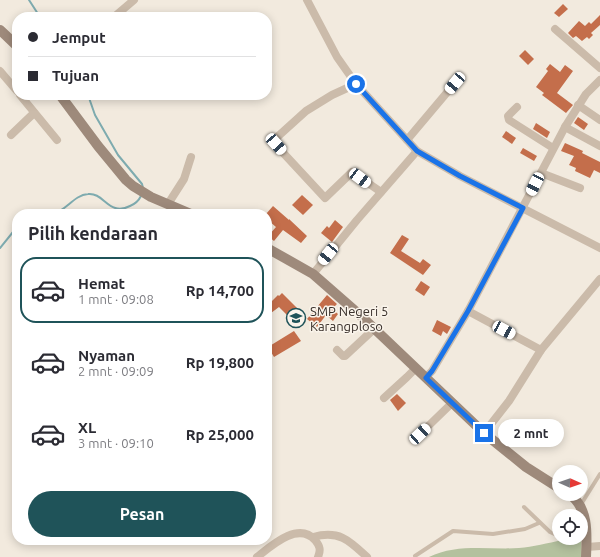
<!DOCTYPE html>
<html lang="id">
<head>
<meta charset="utf-8">
<style>
  body { margin:0; font-family:Ubuntu,sans-serif; background:#f2f2f3; color:#2b2b33; height:100vh; display:flex; flex-direction:column; font-size:15px; white-space:nowrap }
  * { box-sizing:border-box; margin:0 }
  p { font-size:13px; color:#7c7c81 }
  .icon { flex:none; width:22px; height:22px; fill:none; stroke:currentColor; stroke-width:2; stroke-linecap:round; stroke-linejoin:round }
  .map { position:relative; flex:1; overflow:hidden }
  .details { position:absolute; left:12px; top:209px; width:260px; height:336px; display:flex; flex-direction:column; background:#fff; border-radius:16px; box-shadow:0 2px 10px #0003 }
  .details>* { flex:none }
  .guide { position:absolute; left:12px; top:12px; width:260px; height:88px; border-radius:16px; box-shadow:0 2px 10px #0003; display:grid; align-content:center; height:88px; padding:0 16px; background:#fff }
  .needle { width:26px; rotate:92deg }
  .controls { position:absolute; left:552px; top:465px; display:grid; gap:8px }
  .controls a { display:grid; place-items:center; width:36px; height:36px; border-radius:50%; background:#fff; box-shadow:0 2px 10px #0003; font-size:20px }
  .end { position:absolute; width:18px; height:18px; margin:-9px; border:5px solid #1a73e8; background:#fff; box-shadow:0 0 0 2px #fff }
  .from { border-radius:50% }
  .bubble { position:absolute; height:28px; border-radius:14px; background:#fff; box-shadow:0 2px 10px #0003; font-size:13px; font-weight:700; line-height:28px; text-align:center }
  .car { position:absolute; width:12px; height:24px; margin:-12px -6px; border-radius:5px; box-shadow:0 0 3px 1px #0007; background:linear-gradient(#fff 24%,#345 0 40%,#fff 0 76%,#345 0 86%,#fff 0) }
  .guide b { display:flex; align-items:center; gap:14px; height:38px; font-size:15px }
  .guide b+b { border-top:1px solid #e1e1e2 }
  .guide i { width:10px; height:10px; background:#2b2b33 }
  ul { padding:0; list-style:none }
  li { display:flex; align-items:center; gap:12px; height:66px; margin:0 8px 6px; padding:0 8px; border:2px solid transparent; border-radius:16px }
  li div { flex:1 }
  li b { display:block; font-size:15px }
  li em { font-style:normal; font-weight:700 }
  li.current { border-color:#1f5359 }
  li>.icon { width:36px; height:36px; stroke-width:1.5 }
  h2 { padding:0 16px; font-size:18px; line-height:48px }
  .primary-button { display:flex; gap:8px; margin-top:auto; padding:8px 16px }
  .primary-button a { flex:1; height:46px; border-radius:24px; background:#1f5359; color:#fff; font-size:16px; font-weight:700; line-height:46px; text-align:center }
  .map>svg:first-child { display:block }
  .green { fill:#b4c19e }
  .lines { fill:none; stroke-linecap:round; stroke-linejoin:round }
  .stream { stroke:#7eabaf; stroke-width:2 }
  .building { fill:#c46e4b }
  .lane { stroke:#cbbbaa; stroke-width:4 }
  .street { stroke:#cbbbaa; stroke-width:8 }
  .secondary { stroke:#9e8a7b; stroke-width:10 }
  .route { stroke:#1a73e8; stroke-width:5 }
  .labels { text-anchor:middle; stroke-width:3; stroke-linejoin:round; paint-order:stroke }
  .poi-label { font-size:13px; fill:#382f2a; stroke:#faf4eb; text-anchor:start }
</style>
</head>
<body>
<div class="map">
<svg width="600" height="557" viewBox="0 0 600 557">
  <rect width="100%" height="100%" fill="#f2eade"/>
  <path class="green" d="M581,537L582,557H429C457,543 489,550 519,548C533,547 548,543 562,540L565,538Z"/>
  <g class="lines">
    <g class="stream">
      <path d="M29,0L40,17"/>
      <path d="M88,95L95,115L118,155L142,184L143,188"/>
      <path d="M53,214C66,211 74,195 88,194C104,192 109,217 130,206C135,204 139,200 141,196"/>
      <path d="M0,248L17,227"/>
    </g>
  </g>
  <g class="building">
    <path d="M563,4L568,9L559,17L554,13Z"/>
    <path d="M600,15V25L591,33L593,35L589,39L587,37L582,41L576,36L573,38L568,33L579,21L585,26L589,22L591,24Z"/>
    <path d="M525,50L534,59L528,65L519,56Z"/>
    <path d="M550,64L560,72L565,65L573,71L557,93L573,105L566,113L542,95L544,93L536,87L548,71L546,69Z"/>
    <path d="M578,117L588,124L584,130L574,123Z"/>
    <path d="M536,123L550,132L547,138L533,129Z"/>
    <path d="M506,131L516,138L512,144L502,137Z"/>
    <path d="M565,143L583,151L582,153L600,162V173L594,170L590,178L575,171L576,168L569,165L574,156L561,151Z"/>
    <path d="M523,148L537,156L534,161L520,153Z"/>
    <path d="M302,195L313,205L303,215L292,205Z"/>
    <path d="M273,206L289,220V219L307,236L301,243L283,230L274,241L268,236L276,227L269,221L270,219L266,214Z"/>
    <path d="M335,220L343,227L332,242L321,233L327,226L329,228Z"/>
    <path d="M402,235L409,239L401,251L420,263L423,259L431,265L423,275L390,253Z"/>
    <path d="M421,281L430,287L424,296L415,290Z"/>
    <path d="M282,293L301,312L292,320L279,307L267,316V299L270,303L278,295L279,296Z"/>
    <path d="M327,295L337,304L332,309L338,314L333,321L326,315L317,327L307,319Z"/>
    <path d="M437,320L451,327L447,334L443,331L441,336L432,331Z"/>
    <path d="M294,331L301,341L274,357L268,347Z"/>
    <path d="M397,394L406,403L398,411L390,400Z"/>
  </g>
  <g class="lines">
    <g class="lane">
      <path d="M580,506L600,474"/>
      <path d="M524,507L550,532L559,536"/>
      <path d="M415,556L453,531L493,534L525,529L539,523"/>
    </g>
    <g class="street">
      <path d="M307,0L337,57L356,84L417,151L460,176L600,248"/>
      <path d="M114,17L134,0"/>
      <path d="M555,29L600,68"/>
      <path d="M0,71L17,91"/>
      <path d="M356,84L332,95L306,111L275,139L274,143L325,198L352,172L381,192"/>
      <path d="M20,95L57,140"/>
      <path d="M578,105L600,120"/>
      <path d="M517,107L508,116L509,120L553,148"/>
      <path d="M565,127L600,146"/>
      <path d="M11,135L34,113"/>
      <path d="M407,140L455,83"/>
      <path d="M541,173L580,188"/>
      <path d="M168,204L184,179L191,157"/>
      <path d="M313,274L357,220L417,151"/>
      <path d="M468,311L541,350"/>
      <path d="M337,350L343,356H345L374,329"/>
      <path d="M426,377L432,371L468,311L565,127L586,94L600,80"/>
      <path d="M384,398L407,377L416,368"/>
      <path d="M484,433L509,401L541,350L600,279"/>
      <path d="M420,434L452,403"/>
      <path d="M313,537C339,530 349,540 367,557"/>
      <path d="M587,547L600,546"/>
      <path d="M257,557C271,546 298,521 315,540C320,546 321,550 318,557"/>
    </g>
    <g class="secondary">
      <path d="M0,30L17,46"/>
      <path d="M60,95L98,146L126,180L133,186L151,197L191,214"/>
      <path d="M267,248L313,274L361,316L484,433L526,467L559,488"/>
      <path d="M569,494C589,507 587,535 586,557"/>
    </g>
  </g>
  <g class="lines">
    <path class="route" d="M356,84L417,151L460,176L523,208L468,311L432,371L426,378L484,433"/>
  </g>
  <defs>
    <g id="school-ring" transform="scale(1)"><circle r="9.5" fill="#faf4eb" stroke="#1f5359" stroke-width="1.5"/><path d="M0-5L7-2L0 1L-7-2ZM-4 1L0 2.5L4 1V4Q0 6-4 4Z" fill="#1f5359"/></g>
  </defs>
  <g fill-rule="evenodd">
    <use href="#school-ring" x="296" y="318"/>
  </g>
  <g class="labels">
    <g class="poi-label">
      <text x="310" y="316">SMP Negeri 5<tspan x="310" dy="15">Karangploso</tspan></text>
    </g>
  </g>
</svg>
<div class="controls">
<a><svg class="needle" viewBox="-14 -14 28 28"><path d="M0-13l5 13h-10z" fill="#e53935"/><path d="M0 13l5-13h-10z" fill="#7c7c81"/></svg></a>
<a><svg class="icon" aria-label="locate" viewBox="0 0 24 24"><circle cx="12" cy="12" r="6"/><path d="M12 2v4M12 18v4M2 12h4M18 12h4"/></svg></a>
</div>
<i class="end from" style="left:356px;top:84px"></i>
<i class="end" style="left:484px;top:433px"></i>
<div class="bubble" style="left:498px;top:419px;width:66px">2 mnt</div>
<i class="car" style="left:455px;top:83px;rotate:220deg"></i>
<i class="car" style="left:276px;top:144px;rotate:138deg"></i>
<i class="car" style="left:360px;top:178px;rotate:127deg"></i>
<i class="car" style="left:535px;top:184px;rotate:207deg"></i>
<i class="car" style="left:328px;top:254px;rotate:219deg"></i>
<i class="car" style="left:504px;top:330px;rotate:118deg"></i>
<i class="car" style="left:420px;top:434px;rotate:47deg"></i>
<div class="guide">
<b><i class="from"></i>Jemput</b>
<b><i></i>Tujuan</b>
</div>
<section class="details">
<h2>Pilih kendaraan</h2>
<ul>
<li class="current"><svg class="icon" aria-label="car" viewBox="0 0 24 24"><path d="M5 17H2v-5l4-1 3-4h7l3 4 3 1v5h-3M9 17h6M6 11h13"/><circle cx="7" cy="17" r="2"/><circle cx="17" cy="17" r="2"/></svg><div><b>Hemat</b><p>1 mnt · 09:08</p></div><em>Rp 14,700</em></li>
<li><svg class="icon" aria-label="car" viewBox="0 0 24 24"><path d="M5 17H2v-5l4-1 3-4h7l3 4 3 1v5h-3M9 17h6M6 11h13"/><circle cx="7" cy="17" r="2"/><circle cx="17" cy="17" r="2"/></svg><div><b>Nyaman</b><p>2 mnt · 09:09</p></div><em>Rp 19,800</em></li>
<li><svg class="icon" aria-label="car" viewBox="0 0 24 24"><path d="M5 17H2v-5l4-1 3-4h7l3 4 3 1v5h-3M9 17h6M6 11h13"/><circle cx="7" cy="17" r="2"/><circle cx="17" cy="17" r="2"/></svg><div><b>XL</b><p>3 mnt · 09:10</p></div><em>Rp 25,000</em></li>
</ul>
<div class="primary-button"><a>Pesan</a></div>
</section>
</div>
</body>
</html>
